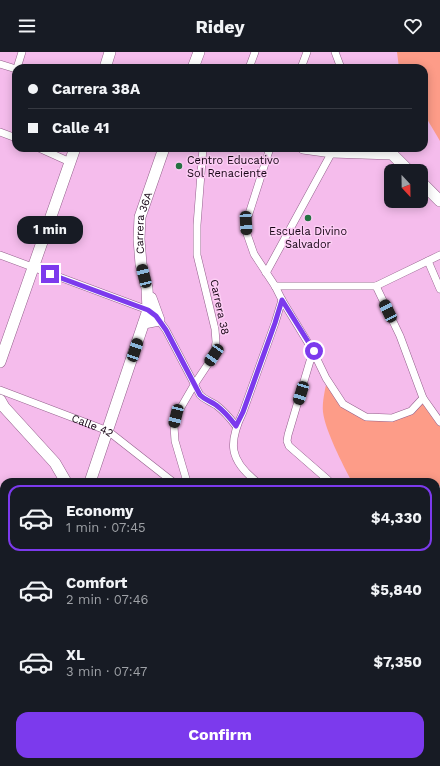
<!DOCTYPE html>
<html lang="en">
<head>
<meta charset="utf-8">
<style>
  body { margin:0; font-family:"Work Sans",sans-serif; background:#242831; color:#f1f3f6; height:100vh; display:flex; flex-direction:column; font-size:15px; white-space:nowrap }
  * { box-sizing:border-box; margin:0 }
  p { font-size:13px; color:#9ea1a6 }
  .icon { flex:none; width:22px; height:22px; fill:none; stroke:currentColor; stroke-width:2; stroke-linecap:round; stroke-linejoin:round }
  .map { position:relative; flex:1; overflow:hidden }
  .side { position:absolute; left:0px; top:426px; width:440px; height:288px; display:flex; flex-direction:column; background:#171b24; border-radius:12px 12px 0 0; box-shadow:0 2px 10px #0003 }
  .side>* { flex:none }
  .banner { position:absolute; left:12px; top:12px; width:416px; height:88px; border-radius:12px; box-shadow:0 2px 10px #0003; display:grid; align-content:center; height:88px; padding:0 16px; background:#171b24 }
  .needle { width:26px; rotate:158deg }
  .tools { position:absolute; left:384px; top:112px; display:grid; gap:8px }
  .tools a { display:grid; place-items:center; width:44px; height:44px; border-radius:8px; background:#171b24; box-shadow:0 2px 10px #0003; font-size:20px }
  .end { position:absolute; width:18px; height:18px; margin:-9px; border:5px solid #7c3aed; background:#fff; box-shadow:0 0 0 2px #fff }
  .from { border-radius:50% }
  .bubble { position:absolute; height:28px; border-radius:12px; background:#171b24; box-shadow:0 2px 10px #0003; font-size:13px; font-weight:700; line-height:28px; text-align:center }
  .car { position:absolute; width:12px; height:24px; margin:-12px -6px; border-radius:5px; box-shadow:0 0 3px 1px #0007; background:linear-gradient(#222 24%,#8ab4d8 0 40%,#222 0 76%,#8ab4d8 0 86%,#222 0) }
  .banner b { display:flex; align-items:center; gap:14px; height:38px; font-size:15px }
  .banner b+b { border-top:1px solid #363941 }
  .banner i { width:10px; height:10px; background:#f1f3f6 }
  ul { padding:7px 0 0; list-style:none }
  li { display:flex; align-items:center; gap:12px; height:66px; margin:0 8px 6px; padding:0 8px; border:2px solid transparent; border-radius:12px }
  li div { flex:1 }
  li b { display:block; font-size:15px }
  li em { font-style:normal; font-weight:700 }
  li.active { border-color:#7c3aed }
  li>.icon { width:36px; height:36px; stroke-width:1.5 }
  .button { display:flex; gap:8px; margin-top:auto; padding:8px 16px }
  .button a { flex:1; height:46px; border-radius:12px; background:#7c3aed; color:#fff; font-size:16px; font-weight:700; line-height:46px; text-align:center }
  header { display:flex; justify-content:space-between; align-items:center; height:52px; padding:0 16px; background:#171b24; font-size:18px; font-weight:700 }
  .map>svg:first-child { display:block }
  .park { fill:#fd9c88 }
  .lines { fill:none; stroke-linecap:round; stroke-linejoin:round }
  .street-casing { stroke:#94608c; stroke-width:8 }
  .secondary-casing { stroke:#94608c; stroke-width:12 }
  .street { stroke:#fff; stroke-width:7 }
  .secondary { stroke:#fff; stroke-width:11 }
  .route { stroke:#7c3aed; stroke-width:5 }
  .poi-dot { fill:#247141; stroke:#fccdf4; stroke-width:1.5 }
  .labels { text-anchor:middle; stroke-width:3; stroke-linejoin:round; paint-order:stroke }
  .poi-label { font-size:11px; fill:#160414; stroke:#fccdf4; text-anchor:start }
  .street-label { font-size:11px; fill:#160414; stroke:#fccdf4 }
</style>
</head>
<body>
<header><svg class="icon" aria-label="menu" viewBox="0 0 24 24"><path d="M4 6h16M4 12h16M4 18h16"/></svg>Ridey<svg class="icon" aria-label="heart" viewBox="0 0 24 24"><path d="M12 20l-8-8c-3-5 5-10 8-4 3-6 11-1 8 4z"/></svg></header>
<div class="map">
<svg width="440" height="714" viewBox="0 0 440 714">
  <rect width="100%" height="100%" fill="#f5bcec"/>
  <g class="park">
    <path d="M397,0H440V89L424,62V16H399Z"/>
    <path d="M327,328L343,355L392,369L423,349L440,373V436L436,440V430H352C343,413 325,378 323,360C322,350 325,338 327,328Z"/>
  </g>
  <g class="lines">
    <g class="street-casing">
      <g id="street">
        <path d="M335,0L341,16"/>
        <path d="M0,12L16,17"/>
        <path d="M17,16L22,0"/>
        <path d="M249,16L255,0"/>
        <path d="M301,16L307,0"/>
        <path d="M0,80L16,86"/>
        <path d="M39,96L70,110"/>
        <path d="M270,96L246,171L247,182L254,202L275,234L282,248L313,299L326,326L343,352L366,365L392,366L411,359L423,346"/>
        <path d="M0,203L148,258L156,264L166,278L200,343C205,348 210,349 216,353C224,359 230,366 236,374"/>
        <path d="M428,209L440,237"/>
        <path d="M266,221L332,100"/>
        <path d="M275,234H376L440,203"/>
        <path d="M376,234L400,284L423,346L440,370"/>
        <path d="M313,299L288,383L287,389L289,394L328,428"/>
        <path id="s1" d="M0,338L108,379L173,430"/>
        <path d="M187,430L175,389L174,374L176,364L194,333L214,303L216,290L215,277L197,203V173L203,96"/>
        <path d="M257,430C229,408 228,391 243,360L275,271L282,248"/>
        <path d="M436,443L440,438"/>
        <path d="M0,477L4,479"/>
        <path d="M436,589L440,586"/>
        <path d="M294,714V710"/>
      </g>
    </g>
    <g class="secondary-casing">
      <g id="secondary">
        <path d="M105,16L110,0"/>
        <path d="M193,16L199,0"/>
        <path d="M303,96L332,100L392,102L409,119"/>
        <path d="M421,130L440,149"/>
        <path d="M144,271L159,268L151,246"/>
        <path d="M0,310L75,96"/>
        <path d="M0,348L4,355L55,411L66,430"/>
        <path id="s2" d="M90,430L148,258L147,236L141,212L139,187L140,165L164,96"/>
        <path d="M0,616L4,618"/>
        <path d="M436,689L440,688"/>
        <path d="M0,692L4,678"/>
        <path d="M144,710L151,714"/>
        <path d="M196,710L198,714"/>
        <path d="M218,714L222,710"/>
      </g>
    </g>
    <use href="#street" class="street"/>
    <use href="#secondary" class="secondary"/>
  </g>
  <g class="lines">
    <path class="route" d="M50,222L148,258L156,264L166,278L200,343C205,348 210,349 216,353C224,359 230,366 236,374L243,360L275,271L282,248L314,299"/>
  </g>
  <g class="poi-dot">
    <circle cx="179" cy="114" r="4"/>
    <circle cx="308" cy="166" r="4"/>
  </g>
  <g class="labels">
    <g class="poi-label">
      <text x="187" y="112">Centro Educativo<tspan x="187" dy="13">Sol Renaciente</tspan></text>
      <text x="308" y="183" text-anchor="middle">Escuela Divino<tspan x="308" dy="13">Salvador</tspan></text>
    </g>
    <g class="street-label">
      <text dy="4" stroke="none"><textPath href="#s2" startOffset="270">Carrera 36A</textPath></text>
      <text transform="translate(220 255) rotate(78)" y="4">Carrera 38</text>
      <text dy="4" stroke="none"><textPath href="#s1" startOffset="99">Calle 42</textPath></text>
    </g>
  </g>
</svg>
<div class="tools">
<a><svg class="needle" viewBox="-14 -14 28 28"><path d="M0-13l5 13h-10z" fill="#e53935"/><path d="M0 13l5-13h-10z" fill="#9ea1a6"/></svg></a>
</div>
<i class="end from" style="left:314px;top:299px"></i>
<i class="end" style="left:50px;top:222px"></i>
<div class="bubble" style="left:17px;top:164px;width:66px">1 min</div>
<i class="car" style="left:246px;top:171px;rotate:177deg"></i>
<i class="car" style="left:144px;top:224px;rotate:346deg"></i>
<i class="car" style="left:388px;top:259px;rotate:334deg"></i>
<i class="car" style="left:135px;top:298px;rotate:18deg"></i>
<i class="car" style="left:214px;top:303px;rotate:214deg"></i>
<i class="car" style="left:301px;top:341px;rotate:197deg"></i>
<i class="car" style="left:176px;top:364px;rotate:194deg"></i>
<div class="banner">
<b><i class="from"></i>Carrera 38A</b>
<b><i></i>Calle 41</b>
</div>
<section class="side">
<ul>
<li class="active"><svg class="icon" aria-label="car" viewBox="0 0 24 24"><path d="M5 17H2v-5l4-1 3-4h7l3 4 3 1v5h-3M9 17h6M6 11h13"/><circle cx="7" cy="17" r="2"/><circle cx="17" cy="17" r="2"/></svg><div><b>Economy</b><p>1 min · 07:45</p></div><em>$4,330</em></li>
<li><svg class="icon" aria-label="car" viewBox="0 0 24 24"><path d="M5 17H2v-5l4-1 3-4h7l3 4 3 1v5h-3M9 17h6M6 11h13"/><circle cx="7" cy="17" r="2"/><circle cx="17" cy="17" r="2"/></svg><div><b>Comfort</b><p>2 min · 07:46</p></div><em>$5,840</em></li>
<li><svg class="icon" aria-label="car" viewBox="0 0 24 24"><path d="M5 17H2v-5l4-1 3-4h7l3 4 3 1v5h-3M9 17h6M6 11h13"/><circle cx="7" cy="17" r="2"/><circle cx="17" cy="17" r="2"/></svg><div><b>XL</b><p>3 min · 07:47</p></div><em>$7,350</em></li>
</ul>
<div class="button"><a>Confirm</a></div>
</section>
</div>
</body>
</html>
